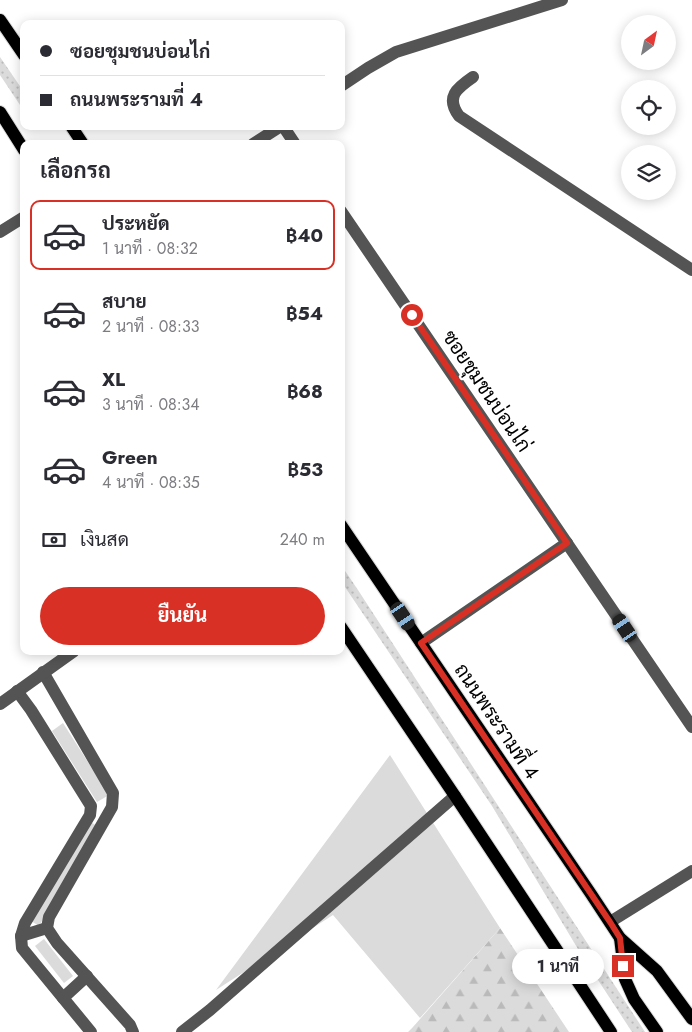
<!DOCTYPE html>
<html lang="th">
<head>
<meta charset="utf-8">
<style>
  body { margin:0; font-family:Jost,Sarabun,sans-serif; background:#f7f7f7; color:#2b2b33; height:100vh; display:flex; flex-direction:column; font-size:19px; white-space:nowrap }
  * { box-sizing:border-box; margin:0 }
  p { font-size:16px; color:#7c7c81 }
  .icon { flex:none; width:28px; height:28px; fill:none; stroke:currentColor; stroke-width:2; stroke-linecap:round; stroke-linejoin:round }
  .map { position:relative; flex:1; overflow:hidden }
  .panel { position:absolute; left:20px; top:140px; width:325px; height:515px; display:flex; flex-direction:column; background:#fff; border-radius:10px; box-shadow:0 2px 12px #0003 }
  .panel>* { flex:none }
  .top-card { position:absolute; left:20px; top:20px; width:325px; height:110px; border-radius:10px; box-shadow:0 2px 12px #0003; display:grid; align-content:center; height:110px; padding:0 20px; background:#fff }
  .needle { width:32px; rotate:33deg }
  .tools { position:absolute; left:621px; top:15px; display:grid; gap:10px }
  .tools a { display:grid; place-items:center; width:55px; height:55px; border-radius:50%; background:#fff; box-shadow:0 2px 12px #0003; font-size:25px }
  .end { position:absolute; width:22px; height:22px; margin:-11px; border:6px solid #d93025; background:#fff; box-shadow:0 0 0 2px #fff }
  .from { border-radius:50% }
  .bubble { position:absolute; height:35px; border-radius:18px; background:#fff; box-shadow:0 2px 12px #0003; font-size:16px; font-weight:700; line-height:35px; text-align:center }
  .car { position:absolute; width:15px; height:30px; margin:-15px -8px; border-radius:6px; box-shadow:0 0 4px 1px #0007; background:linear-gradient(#222 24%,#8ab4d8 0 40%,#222 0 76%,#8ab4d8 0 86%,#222 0) }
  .top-card b { display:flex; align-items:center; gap:18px; height:48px; font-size:19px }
  .top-card b+b { border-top:1px solid #e1e1e2 }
  .top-card i { width:12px; height:12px; background:#2b2b33 }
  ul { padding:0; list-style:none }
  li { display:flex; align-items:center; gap:15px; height:70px; margin:0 10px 8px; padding:0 10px; border:2px solid transparent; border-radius:10px }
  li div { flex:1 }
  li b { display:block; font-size:19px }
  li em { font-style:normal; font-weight:700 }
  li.selected { border-color:#d93025 }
  li>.icon { width:45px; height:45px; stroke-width:1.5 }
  h2 { padding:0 20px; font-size:22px; line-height:60px }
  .pay { display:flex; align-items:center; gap:12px; height:55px; padding:0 20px; font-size:19px }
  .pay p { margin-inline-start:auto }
  .action { display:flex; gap:10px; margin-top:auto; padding:10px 20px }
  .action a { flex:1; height:58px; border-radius:30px; background:#d93025; color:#fff; font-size:20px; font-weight:700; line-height:58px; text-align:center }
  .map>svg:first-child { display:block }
  .grass { fill:url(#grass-dots) }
  .forest { fill:url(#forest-firs) }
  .garden { fill:#dbdbdb }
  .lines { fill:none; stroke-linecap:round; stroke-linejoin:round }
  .major-casing { stroke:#dbdbdb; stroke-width:14 }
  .minor { stroke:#545454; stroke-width:12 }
  .major { stroke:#000; stroke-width:12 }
  .route { stroke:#d93025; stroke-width:6 }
  .labels { text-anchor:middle; stroke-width:4.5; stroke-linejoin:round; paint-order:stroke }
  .street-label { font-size:20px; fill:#000; stroke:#fff }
</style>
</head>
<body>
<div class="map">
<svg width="692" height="1032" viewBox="0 0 692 1032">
  <defs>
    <pattern id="grass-dots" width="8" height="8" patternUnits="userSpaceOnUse" patternTransform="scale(1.25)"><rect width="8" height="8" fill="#dbdbdb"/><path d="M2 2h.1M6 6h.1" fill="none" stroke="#bababa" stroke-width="1.8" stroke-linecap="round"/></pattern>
    <pattern id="forest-firs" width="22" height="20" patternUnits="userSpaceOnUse" patternTransform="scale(1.25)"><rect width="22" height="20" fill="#dbdbdb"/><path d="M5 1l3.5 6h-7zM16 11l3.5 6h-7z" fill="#bababa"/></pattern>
  </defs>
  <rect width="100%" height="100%" fill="#fff"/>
  <g class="grass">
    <path d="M0,57L24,92V111L0,75Z"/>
    <path d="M341,565L358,590L645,1032H632L581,954L492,806L341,581Z"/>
  </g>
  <path class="forest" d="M500,928L569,1032H408L413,1027Z"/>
  <g class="garden">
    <path d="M63,723L109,795L97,802L52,731Z"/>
    <path d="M390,755L500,928L420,1018L333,915L216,990Z"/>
    <path d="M89,821L97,826L39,926L31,921Z"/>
    <path d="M44,939L73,976L64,983L35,946Z"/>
  </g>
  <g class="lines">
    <g class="major-casing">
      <g id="major">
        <path d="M0,20L24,55"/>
        <path d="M0,112L24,150"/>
        <path d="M71,126L83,144"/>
        <path d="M341,525L591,894L620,938L657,971L692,1019"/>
        <path d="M341,627L455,796L611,1032"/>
        <path d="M620,938L625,979L634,999L657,1032"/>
      </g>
    </g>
    <g class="minor">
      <path d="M473,77C457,88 445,97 459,116L692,270"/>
      <path d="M341,86L368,68L396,52L562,0"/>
      <path d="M283,126L295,144"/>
      <path d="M253,144L281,126"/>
      <path d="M341,211L692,727"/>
      <path d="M0,232L24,217"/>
      <path d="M421,643L567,543"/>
      <path d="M43,672L113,793L112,807L49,917L47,928L57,943L130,1025L133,1032"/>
      <path d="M17,691L31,710L91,806L90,815L25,923L21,936L22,948L91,1032"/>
      <path d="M0,704L74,651"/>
      <path d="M610,922L692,871"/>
      <path d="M21,936L47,928"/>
      <path d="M63,998L87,976"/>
      <path d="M182,1032L210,1010L455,796"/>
    </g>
    <use href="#major" class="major"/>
  </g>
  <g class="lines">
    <path class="route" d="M412,315L567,543L421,643L610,922L620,938L623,966"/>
  </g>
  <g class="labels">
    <g class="street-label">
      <text transform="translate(487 391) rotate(56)" y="7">ซอยชุมชนบ่อนไก่</text>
      <text transform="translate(497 721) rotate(56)" y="7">ถนนพระรามที่ 4</text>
    </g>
  </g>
</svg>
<div class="tools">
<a><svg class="needle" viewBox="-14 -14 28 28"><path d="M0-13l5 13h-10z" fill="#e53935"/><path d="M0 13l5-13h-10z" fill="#7c7c81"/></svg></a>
<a><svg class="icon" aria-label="locate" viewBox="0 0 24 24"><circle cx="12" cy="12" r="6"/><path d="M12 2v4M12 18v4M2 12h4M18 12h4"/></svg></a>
<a><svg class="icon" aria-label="layers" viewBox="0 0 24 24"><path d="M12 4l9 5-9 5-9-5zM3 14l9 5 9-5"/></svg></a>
</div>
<i class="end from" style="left:412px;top:315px"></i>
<i class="end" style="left:623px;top:966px"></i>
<div class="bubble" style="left:512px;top:949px;width:92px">1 นาที</div>
<i class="car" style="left:403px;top:616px;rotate:146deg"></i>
<i class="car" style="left:625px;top:628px;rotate:326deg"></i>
<div class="top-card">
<b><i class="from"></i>ซอยชุมชนบ่อนไก่</b>
<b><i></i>ถนนพระรามที่ 4</b>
</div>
<section class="panel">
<h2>เลือกรถ</h2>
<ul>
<li class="selected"><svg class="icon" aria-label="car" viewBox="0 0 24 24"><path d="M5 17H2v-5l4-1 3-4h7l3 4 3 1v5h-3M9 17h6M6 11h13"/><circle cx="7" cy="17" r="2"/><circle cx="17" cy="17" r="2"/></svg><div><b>ประหยัด</b><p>1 นาที · 08:32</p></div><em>฿40</em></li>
<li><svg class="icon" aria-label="car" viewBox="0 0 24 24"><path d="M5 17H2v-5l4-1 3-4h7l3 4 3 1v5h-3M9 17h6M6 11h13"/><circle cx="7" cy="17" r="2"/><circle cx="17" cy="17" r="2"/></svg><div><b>สบาย</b><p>2 นาที · 08:33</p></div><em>฿54</em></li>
<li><svg class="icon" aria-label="car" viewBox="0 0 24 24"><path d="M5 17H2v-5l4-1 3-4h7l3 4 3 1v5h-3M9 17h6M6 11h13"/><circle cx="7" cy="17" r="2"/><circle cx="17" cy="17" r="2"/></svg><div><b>XL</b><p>3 นาที · 08:34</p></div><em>฿68</em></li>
<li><svg class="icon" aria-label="car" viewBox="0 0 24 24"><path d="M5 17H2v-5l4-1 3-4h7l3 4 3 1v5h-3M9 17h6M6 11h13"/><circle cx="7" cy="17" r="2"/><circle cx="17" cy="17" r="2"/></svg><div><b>Green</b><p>4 นาที · 08:35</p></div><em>฿53</em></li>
</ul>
<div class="pay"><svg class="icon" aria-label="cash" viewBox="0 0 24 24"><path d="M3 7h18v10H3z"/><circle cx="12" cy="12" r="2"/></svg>เงินสด<p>240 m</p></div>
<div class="action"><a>ยืนยัน</a></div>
</section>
</div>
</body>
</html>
